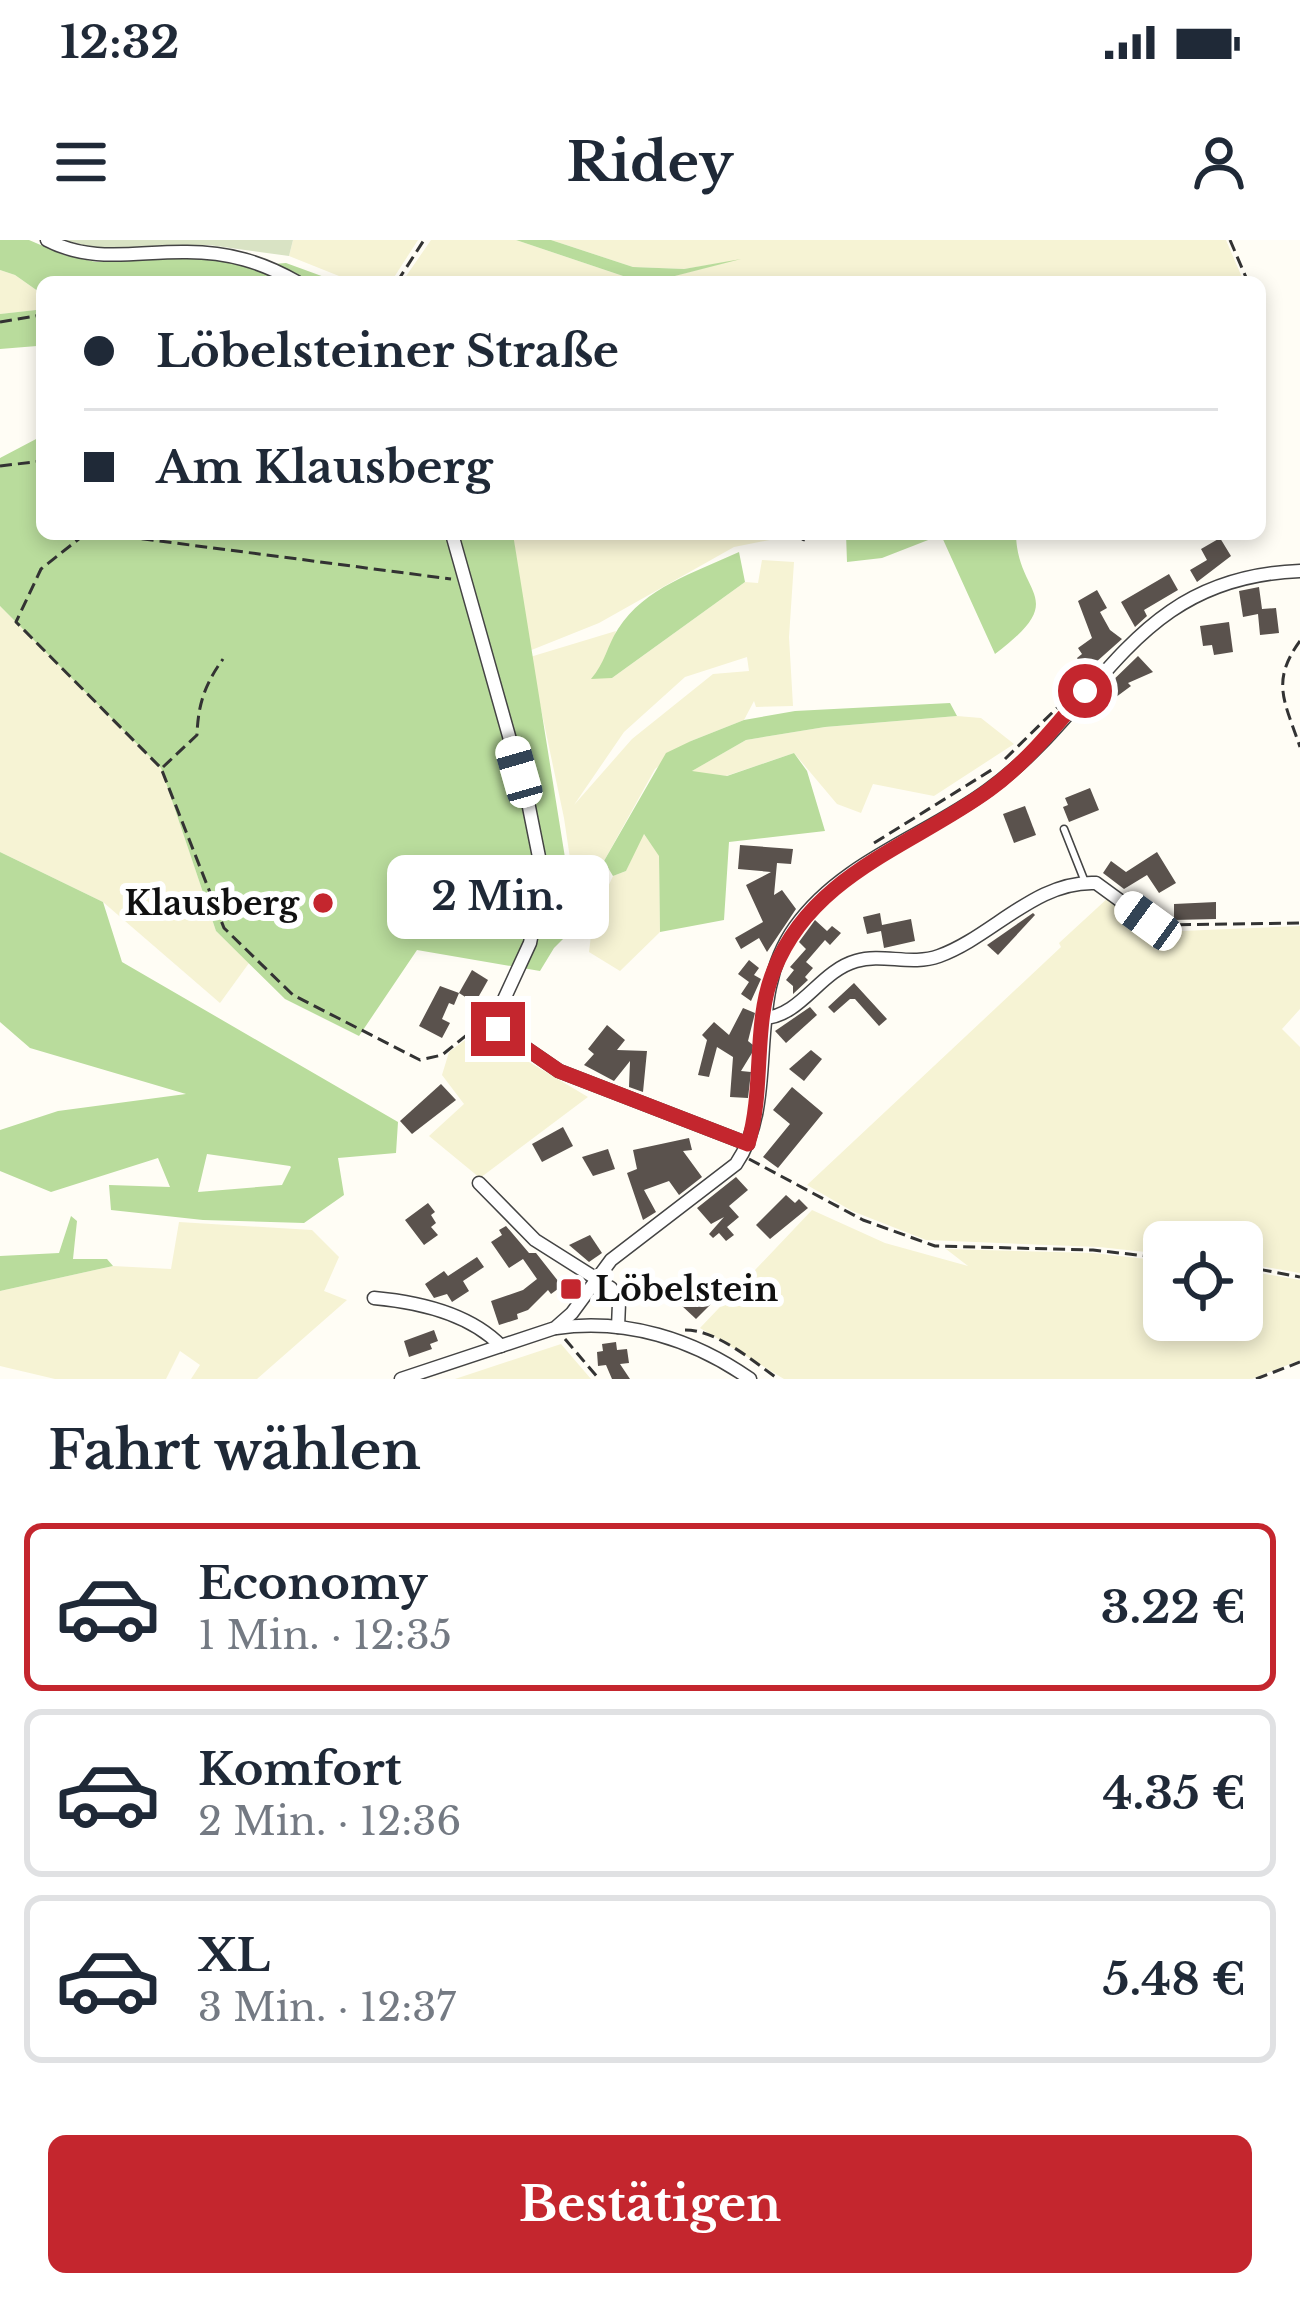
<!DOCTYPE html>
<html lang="de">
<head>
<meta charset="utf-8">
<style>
  body { margin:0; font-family:"Libre Baskerville",serif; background:#f2f2f3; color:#1f2937; height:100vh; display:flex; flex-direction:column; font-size:45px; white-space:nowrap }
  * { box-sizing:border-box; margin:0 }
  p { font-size:39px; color:#747a83 }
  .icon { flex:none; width:66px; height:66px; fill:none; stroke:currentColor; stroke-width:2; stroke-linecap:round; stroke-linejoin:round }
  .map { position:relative; height:1139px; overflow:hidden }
  .drawer { display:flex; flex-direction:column; background:#fff; flex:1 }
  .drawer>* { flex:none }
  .top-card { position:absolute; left:36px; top:36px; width:1230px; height:264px; border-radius:18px; box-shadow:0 6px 18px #0003; display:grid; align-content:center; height:264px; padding:0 48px; background:#fff }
  .controls { position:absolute; left:1143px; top:981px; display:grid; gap:24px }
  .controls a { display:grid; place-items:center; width:120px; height:120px; border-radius:18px; background:#fff; box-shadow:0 6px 18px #0003; font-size:60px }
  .end { position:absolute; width:54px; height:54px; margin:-27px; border:15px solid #c4262e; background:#fff; box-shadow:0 0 0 6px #fff }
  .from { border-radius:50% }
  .bubble { position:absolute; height:84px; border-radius:18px; background:#fff; box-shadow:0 6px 18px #0003; font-size:39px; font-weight:800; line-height:84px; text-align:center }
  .car { position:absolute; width:36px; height:72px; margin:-36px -18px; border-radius:15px; box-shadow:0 0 9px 3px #0007; background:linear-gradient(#fff 24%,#345 0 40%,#fff 0 76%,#345 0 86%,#fff 0) }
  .top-card b { display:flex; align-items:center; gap:42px; height:114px; font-size:45px }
  .top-card b+b { border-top:3px solid #e0e1e3 }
  .top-card i { width:30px; height:30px; background:#1f2937 }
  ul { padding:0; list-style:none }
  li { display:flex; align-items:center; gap:36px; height:168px; margin:0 24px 18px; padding:0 24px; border:6px solid #e0e1e3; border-radius:18px }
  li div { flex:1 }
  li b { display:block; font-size:45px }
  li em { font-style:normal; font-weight:800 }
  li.on { border-color:#c4262e }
  li>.icon { width:108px; height:108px; stroke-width:1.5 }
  h2 { padding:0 48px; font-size:54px; line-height:144px }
  .cta { display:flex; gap:24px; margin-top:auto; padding:24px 48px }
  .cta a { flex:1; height:138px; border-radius:18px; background:#c4262e; color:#fff; font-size:48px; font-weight:800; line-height:138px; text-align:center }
  .status { display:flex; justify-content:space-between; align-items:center; height:84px; padding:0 60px; background:#fff; direction:ltr }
  .status svg { height:33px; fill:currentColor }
  header { display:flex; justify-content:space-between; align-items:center; height:156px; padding:0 48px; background:#fff; font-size:54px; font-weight:800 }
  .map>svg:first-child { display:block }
  .farmland { fill:#f6f3d4; fill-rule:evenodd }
  .forest { fill:#b9dc9c; fill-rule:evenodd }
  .cemetery { fill:#d9e3c4 }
  .building { fill:#5a524d }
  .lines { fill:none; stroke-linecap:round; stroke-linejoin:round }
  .service-casing { stroke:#444; stroke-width:9 }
  .minor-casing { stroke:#444; stroke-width:15 }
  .path { stroke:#333; stroke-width:3; stroke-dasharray:12 6; stroke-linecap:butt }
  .service { stroke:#fff; stroke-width:6 }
  .minor { stroke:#fff; stroke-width:12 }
  .route { stroke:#c4262e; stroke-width:15 }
  .poi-dot { fill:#c4262e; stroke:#fff; stroke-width:4.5 }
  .labels { text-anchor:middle; stroke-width:12; stroke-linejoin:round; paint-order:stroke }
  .poi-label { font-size:33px; font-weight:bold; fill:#111; stroke:#fff; text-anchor:end }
</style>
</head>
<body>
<div class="status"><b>12:32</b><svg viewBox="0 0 49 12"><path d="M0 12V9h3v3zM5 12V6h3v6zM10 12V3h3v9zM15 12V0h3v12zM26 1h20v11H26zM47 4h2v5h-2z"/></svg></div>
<header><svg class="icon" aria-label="menu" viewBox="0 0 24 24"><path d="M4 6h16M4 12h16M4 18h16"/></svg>Ridey<svg class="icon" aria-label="person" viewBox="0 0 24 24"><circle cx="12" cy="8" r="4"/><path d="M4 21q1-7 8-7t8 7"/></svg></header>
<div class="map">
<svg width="1300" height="1139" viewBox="0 0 1300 1139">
  <rect width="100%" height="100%" fill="#fffdf5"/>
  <g class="farmland">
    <path d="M293,0H418L391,42H354L289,16Z"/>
    <path d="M431,0H516L626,37H670L727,22L684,29L633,27L551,0H1226L1244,42H402Z"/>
    <path d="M0,30L15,35L42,54L37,70L0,74Z"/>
    <path d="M513,294H800L734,307L599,383L529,411Z"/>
    <path d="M762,320L794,322L789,397L793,466L756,467L754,461L744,480L691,501L655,529L604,621L575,652L564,578L530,417L616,391L605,424L612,438L745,342L758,343ZM747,417L749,431L713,434L632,499L574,565L624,492L685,437Z"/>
    <path d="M0,366L161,528L216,691L249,723L220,763L103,662L0,612Z"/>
    <path d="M957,476L981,478L1014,504L934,556L873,544L861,573L837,564L794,513L726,536L690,532L746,500L825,487Z"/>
    <path d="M643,593L659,615L660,692L620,731L589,712L593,679L613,636L626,631Z"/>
    <path d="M1109,657L1148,687L1181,691L1300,686V769L1282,789L1300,807V1033L1242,1023V1002H1164V1014L1099,1007L926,1000L852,971L807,945L1061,707L1059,703Z"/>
    <path d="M477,791L588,857L480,938L429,896L464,864L442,835L449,812Z"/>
    <path d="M812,970L885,1003L968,1026L946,1009L1093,1013L1164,1021V1080H1242V1030L1300,1040V1120L1252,1139H784L700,1088Z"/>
    <path d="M179,982L312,990L339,1017L324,1051L347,1060L257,1139H191L200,1125L180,1111L166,1139H55L0,1126V1051L113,1026L171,1029Z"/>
    <path d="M561,1104L591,1139H455Z"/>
  </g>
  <g class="forest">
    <path d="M0,0H29L64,15L96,22L198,17L246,26L286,23L338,42H42V54L15,35L0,30Z"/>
    <path d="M516,0H551L633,27L684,29L741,19L671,37H626Z"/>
    <path d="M42,54V294H513L576,686L554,708L540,731L417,710L359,796L285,759L216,691L161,528L0,366V218L38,198L37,106L0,109V74L36,70Z"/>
    <path d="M846,294H1016C1017,357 1072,356 995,414L941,295L882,318L847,322Z"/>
    <path d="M739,312L745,342L612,438L591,439C605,423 607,406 618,389C645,347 694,333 739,312Z"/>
    <path d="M950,463L957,476L825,487L746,500L692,531L727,536L794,513L807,531L825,591L729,602L724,680L660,692L659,616L644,594L626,631L613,636L604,621L666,513L691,501L744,480L795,471Z"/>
    <path d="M0,612L103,662L122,722L398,882L396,913L338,918L344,955L304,983L203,980L111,970L109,945L170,947L158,918L51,952L0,931V890L58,871L186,854L30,808L0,782ZM207,914L290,926L291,927L282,945L198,952Z"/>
    <path d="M71,976L77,981L73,1019H107L113,1026L0,1051V1016L59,1013Z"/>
  </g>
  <path class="cemetery" d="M65,0H293L289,16L209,5L101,10Z"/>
  <g class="building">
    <path d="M1220,298L1231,316L1197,342L1190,330L1207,320L1201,309Z"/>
    <path d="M1169,334L1178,350L1144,370L1147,376L1135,387L1121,362Z"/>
    <path d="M1259,347L1262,369L1276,368L1279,393L1260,395L1258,374L1243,377L1239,351Z"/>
    <path d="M1097,350L1107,368L1100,372L1110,390L1122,399L1086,431L1077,418L1082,414L1078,408L1092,398L1078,361Z"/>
    <path d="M1229,382L1233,412L1214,415L1212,405L1203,406L1200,386Z"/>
    <path d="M1138,416L1153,432L1128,443L1131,446L1112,460L1104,449Z"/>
    <path d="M1090,548L1099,570L1069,582L1063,567L1068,565L1065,558Z"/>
    <path d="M1025,566L1036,595L1014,603L1003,574Z"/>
    <path d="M740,605L793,609L791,624L777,623L774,655L782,650L796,669L767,712L759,698L741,709L735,698L763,682L746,645L771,632L738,629Z"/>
    <path d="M1157,612L1176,643L1159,653L1147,635L1124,649L1103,633L1111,621L1126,632Z"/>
    <path d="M1216,662V679L1174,680V664Z"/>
    <path d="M880,673L882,685L911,679L915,701L884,708L881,691L867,694L863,677Z"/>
    <path d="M1033,673L1035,675L998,715L987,705Z"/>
    <path d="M815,680L827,691L832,686L841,693L830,705L825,700L806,722L813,728L805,737L808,740L793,754V746L786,740L794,730L790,727L806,709L799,702Z"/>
    <path d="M749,720L759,728L754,735L761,739L751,761L741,754L749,742L738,734Z"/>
    <path d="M472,730L488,740L475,763L459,753Z"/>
    <path d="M854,743L887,779L879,786L855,759H850L834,773L828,767Z"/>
    <path d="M440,746L459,753L454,765L449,763L442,779L450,783L442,798L419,786Z"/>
    <path d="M810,767L817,775L786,803L775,791Z"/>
    <path d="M743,768L755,773L748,801L753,805L752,813L741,831L751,832L748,858L730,857L733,817L717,807L709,837L698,835L707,800L702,795L714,782L729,795Z"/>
    <path d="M607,785L625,800L617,810L647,811L643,852L629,847L630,821L614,841L584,825L594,814L588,809Z"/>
    <path d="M811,810L822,819L804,841L789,829Z"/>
    <path d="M441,844L456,860L412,894L400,881Z"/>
    <path d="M792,847L823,873L778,928L763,917L790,884L773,870Z"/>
    <path d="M563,887L573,906L542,922L532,904Z"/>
    <path d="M689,898L692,910L683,911L702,937L679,955L669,941L644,950L656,972L643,980L627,933L637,929L633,910Z"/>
    <path d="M608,909L615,929L593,936L582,917Z"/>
    <path d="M736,937L748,950L729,966L739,977L727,987L734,995L726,1001L719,993L713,998L709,994L724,977L711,984L697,968Z"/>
    <path d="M786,955L795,963L799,959L808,968L770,999L756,985Z"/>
    <path d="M428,963L435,972L431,975L436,983L431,987L438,995L424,1005L405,980Z"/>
    <path d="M506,986L529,1013H536L562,1046L551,1054L548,1050L528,1070L517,1074L518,1079L499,1085L491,1061L523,1050L537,1039L523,1019L509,1028L491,1002L502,995L499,990Z"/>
    <path d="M590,995L602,1013L589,1022L569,1005Z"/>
    <path d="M477,1017L484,1027L463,1041L469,1051L452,1062L447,1054L434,1058L425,1044L444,1031L448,1036Z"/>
    <path d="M700,1047L712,1063L696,1079L681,1065Z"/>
    <path d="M434,1090L438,1101L430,1104L432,1109L409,1117L404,1101Z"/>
    <path d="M616,1102L617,1110L627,1109L629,1123L620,1124L630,1139H612L606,1125L598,1126L597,1112L603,1111L602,1104Z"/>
  </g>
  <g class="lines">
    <g class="service-casing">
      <path id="service" d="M1064,589L1085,642"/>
    </g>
    <g class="minor-casing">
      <g id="minor">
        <path d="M47,0C93,24 138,11 187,12C228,12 262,22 297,42"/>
        <path d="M452,294L529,567L539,617L540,652L530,703L500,768L498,789L559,831L748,904"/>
        <path d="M764,778C801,776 820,731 856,721C883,713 911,726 939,716C992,697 1036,640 1096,643L1148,681"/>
        <path d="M479,943L535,1000L611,1048L619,1063L618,1087"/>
        <path d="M374,1058C418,1062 469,1073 501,1106"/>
        <path d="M556,1088C626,1078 693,1099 750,1139"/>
        <path d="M401,1139L555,1088L572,1073L611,1020L736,924C781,859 743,760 795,687C842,621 926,596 988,550C1104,466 1131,337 1300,331"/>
      </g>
    </g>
    <g class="path">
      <path d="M1230,0L1248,42"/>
      <path d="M397,42L424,0"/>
      <path d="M0,82L42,75"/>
      <path d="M0,226L42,221"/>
      <path d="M85,294L41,329L16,382L161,528L224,688L293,755L420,820L442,815L489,777"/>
      <path d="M106,294L451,339"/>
      <path d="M803,301L805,294"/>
      <path d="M1300,401C1270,442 1285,462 1300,507"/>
      <path d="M1005,519L1058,467"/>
      <path d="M163,527L197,495C198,464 205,444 223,419"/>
      <path d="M874,603L993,529"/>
      <path d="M1161,685L1300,683"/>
      <path d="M749,919L863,980L935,1006L1093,1010L1164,1018"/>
      <path d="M1242,1026L1300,1037"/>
      <path d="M685,1090C717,1090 753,1121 778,1139"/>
      <path d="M565,1099L599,1139"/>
      <path d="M1256,1139L1300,1122"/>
    </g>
    <use href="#service" class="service"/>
    <use href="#minor" class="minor"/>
  </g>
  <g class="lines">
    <path class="route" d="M498,789L559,831L748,904C765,848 752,784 774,730C812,634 912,606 989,550C1027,522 1055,487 1085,451"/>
  </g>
  <g class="poi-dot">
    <circle cx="323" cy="663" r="12"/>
    <rect x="559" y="1037" width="24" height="24" rx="6"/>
  </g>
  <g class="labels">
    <g class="poi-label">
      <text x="299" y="675">Klausberg</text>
      <text x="595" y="1061" text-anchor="start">Löbelstein</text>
    </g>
  </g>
</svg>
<div class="controls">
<a><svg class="icon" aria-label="locate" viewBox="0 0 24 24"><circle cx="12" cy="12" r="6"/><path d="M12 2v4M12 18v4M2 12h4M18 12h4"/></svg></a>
</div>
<i class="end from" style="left:1085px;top:451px"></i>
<i class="end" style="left:498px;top:789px"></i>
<div class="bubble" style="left:387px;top:615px;width:222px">2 Min.</div>
<i class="car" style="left:519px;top:532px;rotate:344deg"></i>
<i class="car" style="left:1148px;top:681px;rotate:306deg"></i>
<div class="top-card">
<b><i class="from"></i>Löbelsteiner Straße</b>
<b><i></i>Am Klausberg</b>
</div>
</div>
<section class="drawer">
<h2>Fahrt wählen</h2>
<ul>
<li class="on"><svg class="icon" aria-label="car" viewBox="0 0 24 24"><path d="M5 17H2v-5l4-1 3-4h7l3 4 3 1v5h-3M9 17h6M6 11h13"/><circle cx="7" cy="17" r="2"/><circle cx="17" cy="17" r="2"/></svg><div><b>Economy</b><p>1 Min. · 12:35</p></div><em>3.22 €</em></li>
<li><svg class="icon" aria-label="car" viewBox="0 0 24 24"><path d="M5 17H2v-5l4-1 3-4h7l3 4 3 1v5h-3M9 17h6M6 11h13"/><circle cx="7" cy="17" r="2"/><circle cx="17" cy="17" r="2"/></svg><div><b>Komfort</b><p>2 Min. · 12:36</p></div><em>4.35 €</em></li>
<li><svg class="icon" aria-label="car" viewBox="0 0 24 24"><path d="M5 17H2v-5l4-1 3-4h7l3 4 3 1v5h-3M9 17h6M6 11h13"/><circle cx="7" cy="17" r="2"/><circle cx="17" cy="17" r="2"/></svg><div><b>XL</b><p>3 Min. · 12:37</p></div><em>5.48 €</em></li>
</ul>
<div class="cta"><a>Bestätigen</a></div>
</section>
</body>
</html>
